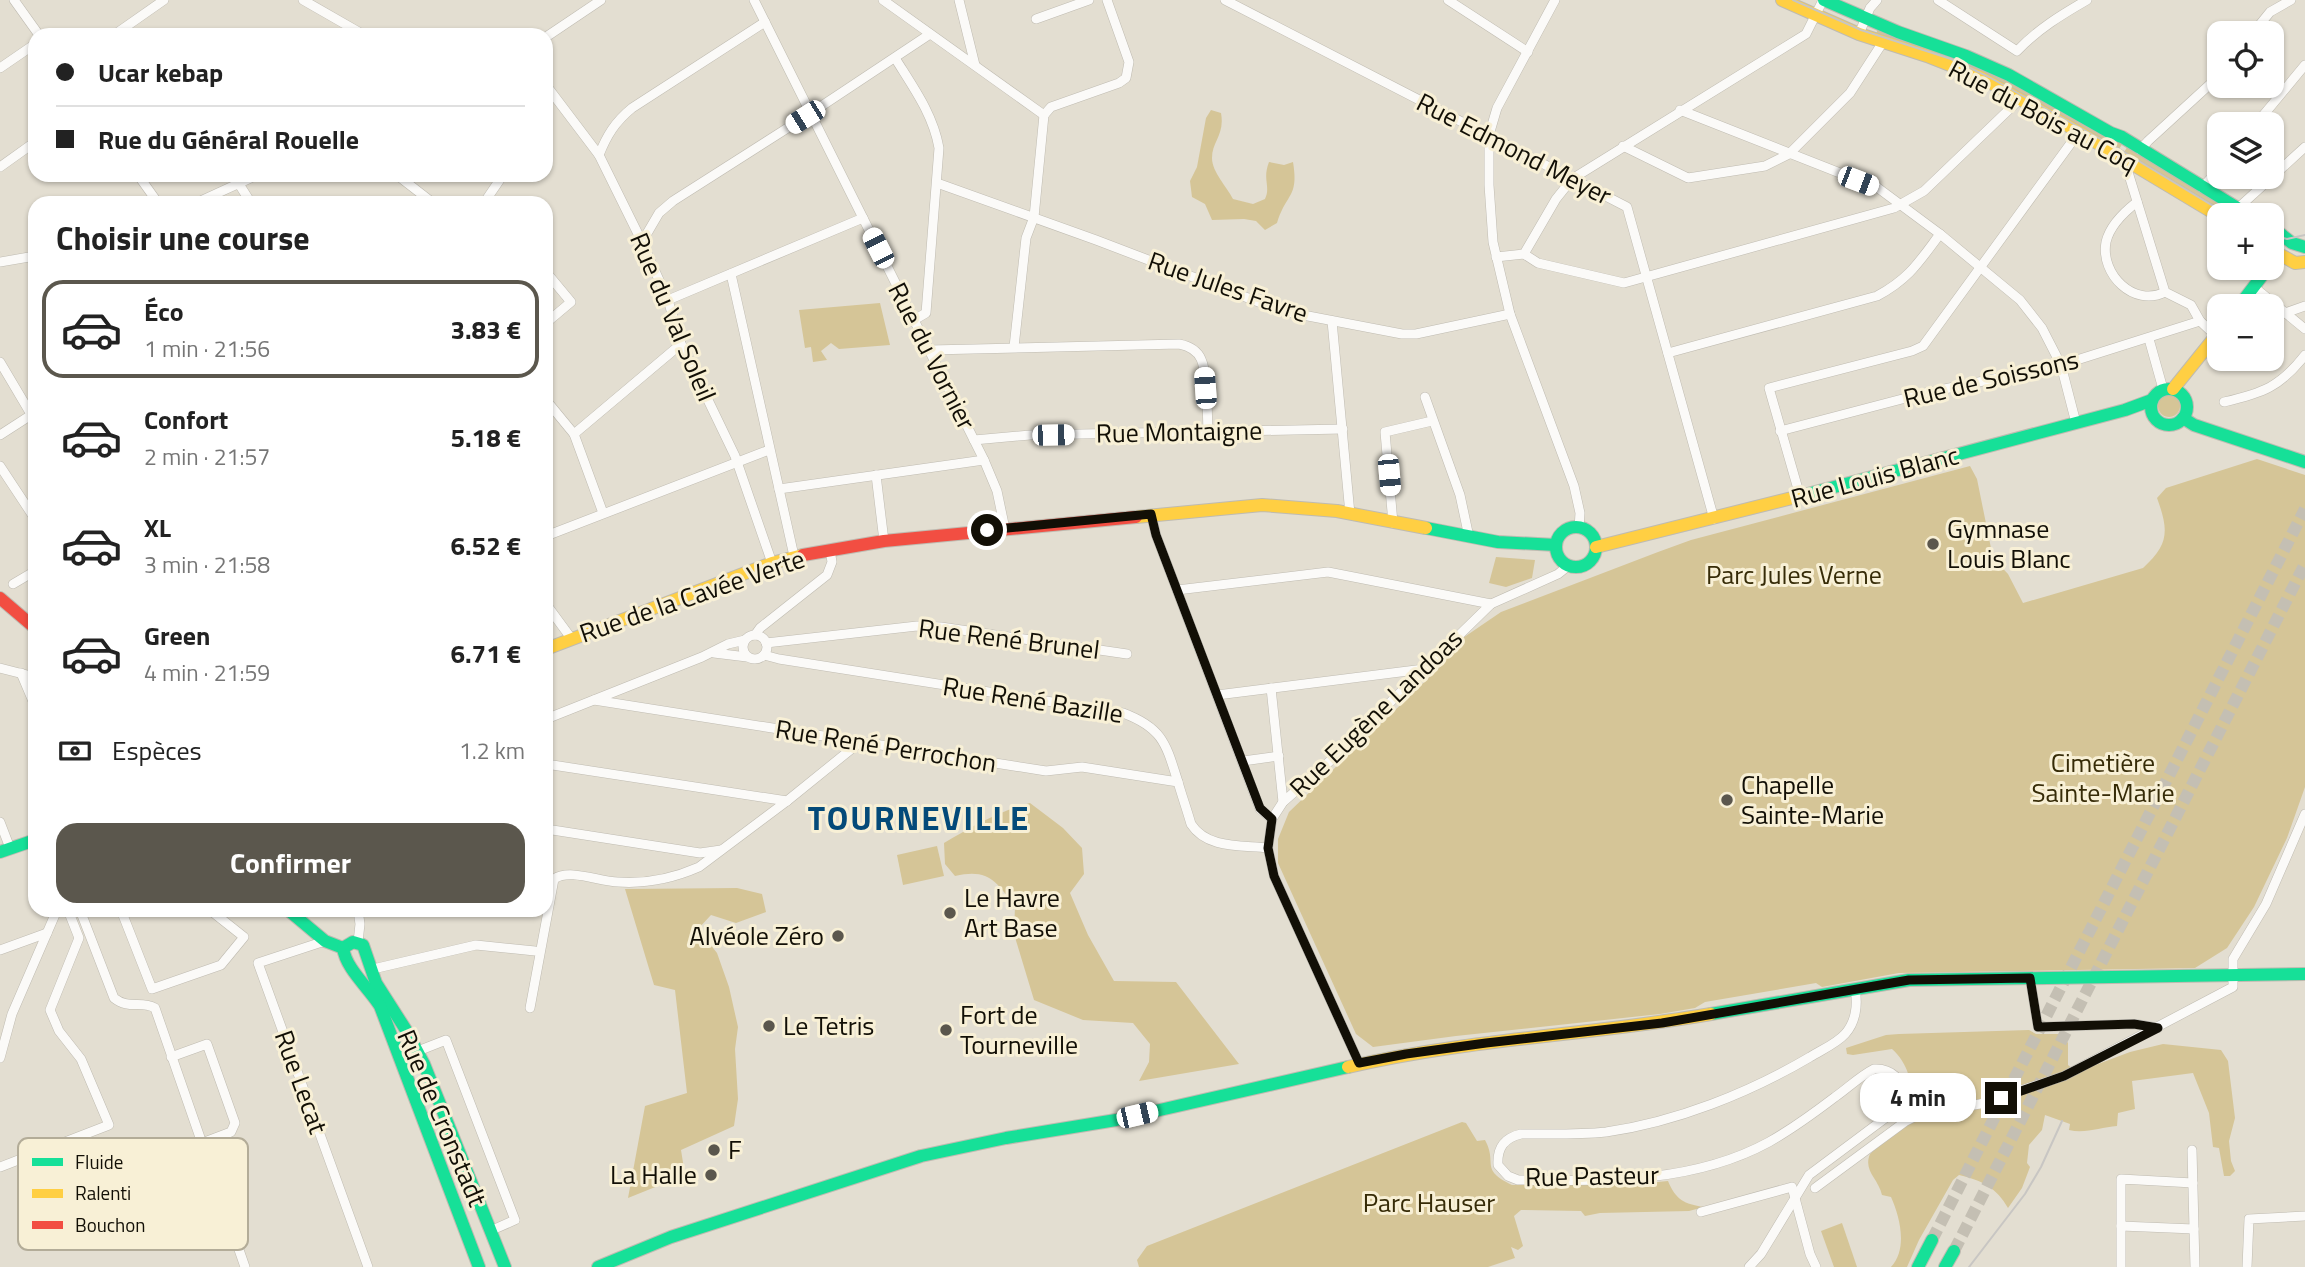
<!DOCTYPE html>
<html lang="fr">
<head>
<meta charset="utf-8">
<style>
  body { margin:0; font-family:"Titillium Web",sans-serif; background:#f2f2f2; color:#222; height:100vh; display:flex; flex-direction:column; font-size:26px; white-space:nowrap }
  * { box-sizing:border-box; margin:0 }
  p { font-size:23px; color:#767676 }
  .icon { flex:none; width:38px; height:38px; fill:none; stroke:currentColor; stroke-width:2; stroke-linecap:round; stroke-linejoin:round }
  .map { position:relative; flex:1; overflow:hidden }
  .side { position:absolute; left:28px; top:196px; width:525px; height:721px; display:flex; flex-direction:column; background:#fff; border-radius:21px; box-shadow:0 2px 5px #0004 }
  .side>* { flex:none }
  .banner { position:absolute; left:28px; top:28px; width:525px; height:154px; border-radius:21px; box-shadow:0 2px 5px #0004; display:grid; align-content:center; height:154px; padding:0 28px; background:#fff }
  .controls { position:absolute; left:2207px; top:21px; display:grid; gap:14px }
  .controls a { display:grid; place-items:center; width:77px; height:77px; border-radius:14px; background:#fff; box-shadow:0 2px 5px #0004; font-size:35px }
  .end { position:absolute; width:32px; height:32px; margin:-16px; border:9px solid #120f06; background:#fff; box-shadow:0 0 0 4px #fff }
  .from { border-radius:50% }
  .bubble { position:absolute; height:49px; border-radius:21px; background:#fff; box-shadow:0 2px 5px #0004; font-size:23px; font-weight:700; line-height:49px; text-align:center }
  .car { position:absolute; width:21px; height:42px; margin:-21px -10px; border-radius:9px; box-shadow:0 0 5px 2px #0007; background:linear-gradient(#fff 24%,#345 0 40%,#fff 0 76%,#345 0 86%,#fff 0) }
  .banner b { display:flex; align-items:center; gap:24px; height:66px; font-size:26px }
  .banner b+b { border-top:2px solid #e0e0e0 }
  .banner i { width:18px; height:18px; background:#222 }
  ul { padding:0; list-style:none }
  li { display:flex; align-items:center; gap:21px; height:98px; margin:0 14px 10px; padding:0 14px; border:4px solid transparent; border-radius:21px }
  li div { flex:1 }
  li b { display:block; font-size:26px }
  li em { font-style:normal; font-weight:700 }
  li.selected { border-color:#5b574d }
  li>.icon { width:63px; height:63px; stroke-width:1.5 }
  h2 { padding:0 28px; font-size:32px; line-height:84px }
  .pay { display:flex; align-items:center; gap:18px; height:77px; padding:0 28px; font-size:26px }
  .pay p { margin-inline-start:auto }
  .cta { display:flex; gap:14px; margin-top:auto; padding:14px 28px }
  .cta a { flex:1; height:80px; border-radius:21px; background:#5b574d; color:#fff; font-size:28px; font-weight:700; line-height:80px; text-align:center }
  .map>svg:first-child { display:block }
  .green { fill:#d5c597 }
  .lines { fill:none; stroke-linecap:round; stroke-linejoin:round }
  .secondary-tunnel { stroke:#c4bfb3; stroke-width:12; stroke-dasharray:12 6; stroke-linecap:butt }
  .street-casing { stroke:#bfbbb1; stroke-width:10 }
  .fast-casing { stroke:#bfbbb1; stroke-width:14 }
  .slow-casing { stroke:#bfbbb1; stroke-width:14 }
  .jam-casing { stroke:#bfbbb1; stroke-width:14 }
  .street { stroke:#fbfaf8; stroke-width:9 }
  .fast { stroke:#16e098; stroke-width:12 }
  .slow { stroke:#ffcf43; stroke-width:12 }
  .jam { stroke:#f24e42; stroke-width:12 }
  .tram { stroke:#c8c6c3; stroke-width:2 }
  .route { stroke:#120f06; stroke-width:9 }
  .poi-dot { fill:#5b574d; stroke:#f8f0d6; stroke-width:2.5 }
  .labels { text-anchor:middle; stroke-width:6; stroke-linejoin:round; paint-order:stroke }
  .street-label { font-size:26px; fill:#120f06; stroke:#f8f0d6 }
  .poi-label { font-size:26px; fill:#120f06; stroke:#f8f0d6; text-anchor:start }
  .park-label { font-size:26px; fill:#362b07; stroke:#f8f0d6 }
  .district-label { font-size:33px; font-weight:bold; letter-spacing:2px; fill:#044a79; stroke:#f8f0d6 }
  .key { fill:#f8f0d6; stroke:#b3ac98; stroke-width:2 }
  .key-label { font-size:19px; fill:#120f06 }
</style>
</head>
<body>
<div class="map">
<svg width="2305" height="1267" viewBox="0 0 2305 1267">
  <rect width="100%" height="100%" fill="#e3ded1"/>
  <g class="green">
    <path d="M1879,26L1965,58L2124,141L2118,151L1995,82L1875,37Z"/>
    <path d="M1211,110L1221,113C1225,135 1212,141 1212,158C1212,172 1227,187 1233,199L1253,204L1265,199C1271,186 1262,180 1269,162L1284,165L1293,162C1299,198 1286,193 1277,223L1265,230L1256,221L1244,219L1212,220L1205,204L1192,197L1190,181L1197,167L1206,118Z"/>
    <path d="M2129,144L2244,215H2224L2123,154Z"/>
    <path d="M880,303L890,345L839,349L831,343L821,351L827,360L813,362L811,347L805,348L799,310Z"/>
    <circle cx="2169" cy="406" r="11"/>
    <path d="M2257,459L2305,475V787L2287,838L2254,907L2227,948L2195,968L1899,973L1822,987L1816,983L1705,1002L1695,1008L1660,1014L1456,1036L1373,1047L1356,1034L1278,863V839L1289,812L1442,665L1457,642L1501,612L1658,552L1691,540L1970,466L1977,479L1993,558L2008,574L2023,603L2143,568C2169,544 2169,531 2157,498L2166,488Z"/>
    <path d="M1496,557L1535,560L1532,578L1506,587L1489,583Z"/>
    <path d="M1030,803L1063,828L1082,848L1084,874L1070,893L1088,935L1114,981L1176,982L1239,1064L1139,1081L1149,1062L1150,1044L1133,1023L1083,1020L1034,1000L1014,934L1015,906C996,882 989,868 955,876L945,864L944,843C971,827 999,811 1030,803Z"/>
    <path d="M937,846L944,876L903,885L897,855Z"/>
    <path d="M737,888L762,894L766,912L736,923L711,915L698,929L717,953L729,987L738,1027L735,1049L738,1099L734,1126L681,1150L685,1175L628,1198L645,1106L687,1093L675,990L654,985L625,889Z"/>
    <path d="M2029,1030L2036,1034H2062L2068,1043V1065L2077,1072L2130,1052L2163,1044L2221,1050L2228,1061L2235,1118L2229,1141L2231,1161L2235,1171L2230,1176H2224L2219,1148L2213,1147L2209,1113L2193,1073L2132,1081L2135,1109L2118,1113L2117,1126C2101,1127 2085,1134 2069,1130L2070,1124L2045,1115L2042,1130L2029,1145L2027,1163L2030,1167L2022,1188L2008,1208C1997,1188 1981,1180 1959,1175L1953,1180L1919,1240L1907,1267H1891C1908,1249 1900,1217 1891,1197L1882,1195C1878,1178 1863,1171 1870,1154L1912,1114C1913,1089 1911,1066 1892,1049L1853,1055L1847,1054L1846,1048L1886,1035L1899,1034Z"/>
    <path d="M1462,1122L1466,1123L1477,1141L1485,1140C1498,1164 1479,1169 1512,1185L1637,1184L1668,1181C1676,1200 1684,1204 1704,1207L1689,1211L1600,1213L1585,1216L1581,1211L1521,1210L1514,1216L1523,1246L1518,1250L1511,1247L1515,1258L1488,1267H1139L1137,1260L1147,1246Z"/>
    <path d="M1842,1223L1857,1267H1834L1821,1231Z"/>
  </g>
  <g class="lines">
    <g class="secondary-tunnel">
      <path d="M1932,1240L2305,509"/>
      <path d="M1954,1251L2305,564"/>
    </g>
    <g class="street-casing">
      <g id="street">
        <path d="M14,0L39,35"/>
        <path d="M303,0L364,35"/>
        <path d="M754,0L984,460L997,491L1005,529"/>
        <path d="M883,0L1044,115"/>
        <path d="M959,0L975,65"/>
        <path d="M1225,0L1627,207L1714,519"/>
        <path d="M1448,0L1528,52"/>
        <path d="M1555,0L1497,108L1489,135V185L1493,242L1510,314L1574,486L1580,513L1579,528"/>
        <path d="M1938,0L2017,51C2038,29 2061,15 2087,0"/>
        <path d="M1036,19L1089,0"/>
        <path d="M2253,33L2270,12L2291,0"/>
        <path d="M1859,34L1870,8L1877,0"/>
        <path d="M114,35L164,0"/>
        <path d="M546,37L601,0"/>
        <path d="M895,58C913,87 933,114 939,148L926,313L914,320"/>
        <path d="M0,68L35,44"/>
        <path d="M546,85L599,155L642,242L668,300L681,344L735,456L772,563"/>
        <path d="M1680,110L1878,188L1940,234L2020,300L2042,328L2061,365L2076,423"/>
        <path d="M1044,115L1051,107L1119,83L1126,78L1129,62L1107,0"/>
        <path d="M2256,124L2305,65"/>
        <path d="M1623,146L1688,178L1765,166L1789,154L1850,93L1883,42"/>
        <path d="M2140,150L2148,141L2219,76"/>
        <path d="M599,155C607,135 615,122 632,108L765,22"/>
        <path d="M2132,163L2128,172L2165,292L2191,305L2200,321L2216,336"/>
        <path d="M0,167L35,142"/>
        <path d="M138,175L158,203"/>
        <path d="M397,175L433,203"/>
        <path d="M937,183L1096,240L1282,311L1402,334H1416L1510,314"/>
        <path d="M239,184L251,203"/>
        <path d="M2202,188L2219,169"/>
        <path d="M2137,202C2124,212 2110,225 2106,242C2100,274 2134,308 2165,292"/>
        <path d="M196,203L257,175"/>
        <path d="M484,203L503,175"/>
        <path d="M2237,209L2305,147"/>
        <path d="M642,242L659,213L673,201L811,113L930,34"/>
        <path d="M1524,254L1538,263L1624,283L1894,208L1924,191L2020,99"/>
        <path d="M1496,257L1524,254L1556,199L1572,179L1806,34L1823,0"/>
        <path d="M0,262L35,256"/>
        <path d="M546,272L571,302L546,323"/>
        <path d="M731,274L794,556"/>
        <path d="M2254,287L2305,329"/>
        <path d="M668,300L863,218"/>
        <path d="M2285,313L2305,306"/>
        <path d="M1332,321L1350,514"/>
        <path d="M2149,339L2163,389"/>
        <path d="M1014,347L1026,238L1034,217L1044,115"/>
        <path d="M930,350L1179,344C1189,346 1197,350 1201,359C1208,374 1207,414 1208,431"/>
        <path d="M1668,353L1877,296C1909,279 1919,262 1940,234"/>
        <path d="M0,362L35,421"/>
        <path d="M1425,397L1460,495L1469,537"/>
        <path d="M546,400L574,434L603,513"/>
        <path d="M2224,402C2263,393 2280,387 2305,355"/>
        <path d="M1780,431L1925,393L2061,365L2200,321"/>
        <path d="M574,434L681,344"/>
        <path d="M0,435L31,415"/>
        <path d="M974,440L1030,435L1343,429"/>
        <path d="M0,466L35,519"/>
        <path d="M876,475L884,541"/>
        <path d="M779,489L984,460"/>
        <path d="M1800,496L1769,388L1912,351L1923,346L2079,132"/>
        <path d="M1151,514L1156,535L1260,809L1272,819"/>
        <path d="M1393,523L1385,432L1432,421"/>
        <path d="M546,536L769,450"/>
        <path d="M13,584L35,571"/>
        <path d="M1177,590L1328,572L1491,604"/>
        <path d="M546,604L571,638"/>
        <circle cx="755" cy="647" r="12"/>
        <path d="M755,635L760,628L827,575L832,562L830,550"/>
        <path d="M766,643L917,626L941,627L1127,654"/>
        <path d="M714,653L747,657"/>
        <path d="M764,655L779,659L1123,713C1163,728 1166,744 1178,782C1182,796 1187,810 1191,824C1207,849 1241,845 1268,848"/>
        <path d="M0,668L35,677"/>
        <path d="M21,673L35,706"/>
        <path d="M1271,688L1283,802"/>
        <path d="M1217,695L1424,669"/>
        <path d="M594,700L1046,771L1082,767L1178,782"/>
        <path d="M546,719L702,657L728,644L745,640"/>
        <path d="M1243,761L1279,756"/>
        <path d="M546,764L787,801"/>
        <path d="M0,822L10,848"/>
        <path d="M546,829L700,853L721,850"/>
        <path d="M80,910L114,998C129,1010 141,1000 155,1008L245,1267"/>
        <path d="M121,910L152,989L221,965L244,937L210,910"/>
        <path d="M325,941L258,963L368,1267"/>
        <path d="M358,942L360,924L358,910"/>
        <path d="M0,950L47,933"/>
        <path d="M373,969L476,945L535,951"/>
        <path d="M2030,978L2038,1027L2135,1024L2158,1028"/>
        <path d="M530,1008L554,879C570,868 600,882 618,882C646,884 674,878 699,867L787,801L860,742"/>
        <path d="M171,1057L207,1044L235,1123L231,1132L202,1143"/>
        <path d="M0,1058L12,1014L57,910"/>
        <path d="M400,1058L446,1040L515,1220L490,1231"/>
        <path d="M1359,1063L1274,876L1268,848L1272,819L1283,802L1330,761L1491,604L1558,574L1568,566"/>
        <path d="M2192,1150L2195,1267"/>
        <path d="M0,1167L109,1125L81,1059L59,1031L50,1010L79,938L68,910"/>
        <path d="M1815,1188L1906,1121L1922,1113L1980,1104L2064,1076L2233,987V959L2266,904L2305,814"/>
        <path d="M1701,1212L1792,1187L1810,1254L1816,1267"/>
        <path d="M2121,1226L2194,1229"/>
        <path d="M1749,1267L1761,1254L1809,1175L1888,1116C1892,1110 1899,1104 1901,1097C1906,1080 1890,1068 1874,1069C1860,1076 1848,1088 1835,1097C1814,1113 1792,1129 1769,1142C1692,1184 1603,1181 1518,1180L1508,1176L1498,1165C1497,1148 1504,1138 1521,1134C1549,1134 1578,1135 1606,1132C1676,1122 1749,1093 1810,1057C1821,1050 1836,1044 1845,1034C1856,1022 1858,1004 1855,989"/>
        <path d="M2121,1267V1179L2193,1183"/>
        <path d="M2247,1267L2249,1219L2305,1216"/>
      </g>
    </g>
    <g class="fast-casing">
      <g id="fast">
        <path d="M1824,0L1898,32L1966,56L2009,75L2111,133L2122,137L2249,215"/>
        <path d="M2272,227L2292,243L2305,247"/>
        <path d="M2239,306L2268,268"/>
        <circle cx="2169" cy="407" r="18"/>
        <path d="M2183,418L2194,425L2305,462"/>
        <path d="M1804,495L2125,410L2152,400"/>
        <circle cx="1576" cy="547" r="20"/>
        <path d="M1426,528L1498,542L1556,545"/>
        <path d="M0,852L35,840"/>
        <path d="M288,910L325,941L343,948"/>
        <path d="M343,948L353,942L363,945L376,983L406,1030L424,1064L505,1267"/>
        <path d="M343,948C346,969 368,987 380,1006L479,1267"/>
        <path d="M1711,1014L1909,980L2305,974"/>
        <path d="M598,1267L671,1237L921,1156L1006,1138L1116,1120L1348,1067"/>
        <path d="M1918,1267L1932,1240"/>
        <path d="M1945,1267L1954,1251"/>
      </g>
    </g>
    <g class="slow-casing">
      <g id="slow">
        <path d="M1782,0L1859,34L1927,56L1980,77L2079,132L2219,216"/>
        <path d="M2272,250L2295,263L2305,262"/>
        <path d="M2173,389L2219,332"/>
        <path d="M1136,517L1262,505L1337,511L1426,528"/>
        <path d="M1596,547L1804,495"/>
        <path d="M546,649L772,563L803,555"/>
        <path d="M1348,1067C1467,1039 1591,1035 1711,1014"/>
      </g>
    </g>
    <g class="jam-casing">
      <g id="jam">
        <path d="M803,555L884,541L1136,517"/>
        <path d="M0,598L35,628"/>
      </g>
    </g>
    <use href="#street" class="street"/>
    <use href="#fast" class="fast"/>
    <use href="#slow" class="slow"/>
    <use href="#jam" class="jam"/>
    <g class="tram">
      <path d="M1793,0L1861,30L1951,59L1989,77L2122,151L2228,215"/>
      <path d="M2272,235L2287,239L2305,235"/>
      <path d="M1969,1267L2025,1194L2041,1167L2062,1121"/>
    </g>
  </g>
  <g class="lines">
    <path class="route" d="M987,530L1151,514L1156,535L1260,808L1272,819L1268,848L1274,876L1359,1063L1406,1054L1486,1043L1662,1023L1909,980L2030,978L2038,1027L2134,1024L2158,1028L2064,1076L2001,1098"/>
  </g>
  <g class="poi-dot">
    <circle cx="1933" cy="544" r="7"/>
    <circle cx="1727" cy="800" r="7"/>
    <circle cx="950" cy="913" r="7"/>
    <circle cx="838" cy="936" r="7"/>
    <circle cx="769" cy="1026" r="7"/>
    <circle cx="946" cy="1030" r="7"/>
    <circle cx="714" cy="1150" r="7"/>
    <circle cx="711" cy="1175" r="7"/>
  </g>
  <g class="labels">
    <g class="street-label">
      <text transform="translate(2043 116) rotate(28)" y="9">Rue du Bois au Coq</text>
      <text transform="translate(1514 149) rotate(27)" y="9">Rue Edmond Meyer</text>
      <text transform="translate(1228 287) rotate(19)" y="9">Rue Jules Favre</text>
      <text transform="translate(673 317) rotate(67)" y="9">Rue du Val Soleil</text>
      <text transform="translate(932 356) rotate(63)" y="9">Rue du Vornier</text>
      <text transform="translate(1991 379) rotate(-13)" y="9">Rue de Soissons</text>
      <text transform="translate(1179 432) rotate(-1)" y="9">Rue Montaigne</text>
      <text transform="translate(1875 477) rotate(-15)" y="9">Rue Louis Blanc</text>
      <text transform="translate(692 596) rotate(-19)" y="9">Rue de la Cavée Verte</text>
      <text transform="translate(1009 639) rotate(7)" y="9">Rue René Brunel</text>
      <text transform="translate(1033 700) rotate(9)" y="9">Rue René Bazille</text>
      <text transform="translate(1376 713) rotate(-44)" y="9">Rue Eugène Landoas</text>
      <text transform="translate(886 746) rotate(9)" y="9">Rue René Perrochon</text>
      <text transform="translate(301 1082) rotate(70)" y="9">Rue Lecat</text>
      <text transform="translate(442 1118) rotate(67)" y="9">Rue de Cronstadt</text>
      <text transform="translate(1592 1176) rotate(-1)" y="9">Rue Pasteur</text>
    </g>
    <g class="poi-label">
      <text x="1947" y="538">Gymnase<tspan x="1947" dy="30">Louis Blanc</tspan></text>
      <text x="1741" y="794">Chapelle<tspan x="1741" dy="30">Sainte-Marie</tspan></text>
      <text x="964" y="907">Le Havre<tspan x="964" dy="30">Art Base</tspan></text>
      <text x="824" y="945" text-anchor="end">Alvéole Zéro</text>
      <text x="960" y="1024">Fort de<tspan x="960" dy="30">Tourneville</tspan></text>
      <text x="783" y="1035">Le Tetris</text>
      <text x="728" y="1159">F</text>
      <text x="697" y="1184" text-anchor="end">La Halle</text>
    </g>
    <g class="park-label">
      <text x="1794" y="584">Parc Jules Verne</text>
      <text x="2103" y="772">Cimetière<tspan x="2103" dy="30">Sainte-Marie</tspan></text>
      <text x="1429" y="1212">Parc Hauser</text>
    </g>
    <g class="district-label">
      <text x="919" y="830">TOURNEVILLE</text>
    </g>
  </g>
  <rect x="18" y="1138" width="230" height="112" rx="10" class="key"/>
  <rect x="32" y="1158" width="31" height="8" fill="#16e098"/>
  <rect x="32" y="1189" width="31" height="9" fill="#ffcf43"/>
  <rect x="32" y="1221" width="31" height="8" fill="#f24e42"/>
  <g class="key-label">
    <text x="75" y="1169">Fluide</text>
    <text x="75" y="1200">Ralenti</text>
    <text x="75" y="1232">Bouchon</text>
  </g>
</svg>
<div class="controls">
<a><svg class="icon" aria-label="locate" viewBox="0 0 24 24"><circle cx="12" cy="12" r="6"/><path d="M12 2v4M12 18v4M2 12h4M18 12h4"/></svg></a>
<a><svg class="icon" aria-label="layers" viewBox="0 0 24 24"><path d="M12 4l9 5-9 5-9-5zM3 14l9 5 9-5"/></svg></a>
<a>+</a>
<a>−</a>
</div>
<i class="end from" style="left:987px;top:530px"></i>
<i class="end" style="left:2001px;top:1098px"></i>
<div class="bubble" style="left:1860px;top:1073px;width:116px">4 min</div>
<i class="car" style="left:805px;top:117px;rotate:238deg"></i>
<i class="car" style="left:1858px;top:181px;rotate:111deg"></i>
<i class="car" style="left:878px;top:248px;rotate:333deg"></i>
<i class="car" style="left:1205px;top:388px;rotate:356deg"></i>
<i class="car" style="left:1053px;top:435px;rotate:89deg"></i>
<i class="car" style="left:1389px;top:475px;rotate:175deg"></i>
<i class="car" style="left:1137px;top:1115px;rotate:77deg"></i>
<div class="banner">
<b><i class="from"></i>Ucar kebap</b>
<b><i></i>Rue du Général Rouelle</b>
</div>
<section class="side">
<h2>Choisir une course</h2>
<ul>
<li class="selected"><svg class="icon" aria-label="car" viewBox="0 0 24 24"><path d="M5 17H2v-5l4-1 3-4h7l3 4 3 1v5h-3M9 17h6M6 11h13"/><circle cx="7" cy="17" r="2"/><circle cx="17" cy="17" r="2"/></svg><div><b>Éco</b><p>1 min · 21:56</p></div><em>3.83 €</em></li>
<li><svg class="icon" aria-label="car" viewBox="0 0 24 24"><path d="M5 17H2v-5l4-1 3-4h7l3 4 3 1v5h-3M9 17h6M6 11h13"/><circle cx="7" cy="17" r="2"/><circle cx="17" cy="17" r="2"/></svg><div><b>Confort</b><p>2 min · 21:57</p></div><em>5.18 €</em></li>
<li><svg class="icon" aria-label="car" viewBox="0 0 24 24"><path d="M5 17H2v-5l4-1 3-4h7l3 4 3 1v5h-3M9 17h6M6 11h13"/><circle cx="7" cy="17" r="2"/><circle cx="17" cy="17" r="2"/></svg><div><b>XL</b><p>3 min · 21:58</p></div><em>6.52 €</em></li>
<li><svg class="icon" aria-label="car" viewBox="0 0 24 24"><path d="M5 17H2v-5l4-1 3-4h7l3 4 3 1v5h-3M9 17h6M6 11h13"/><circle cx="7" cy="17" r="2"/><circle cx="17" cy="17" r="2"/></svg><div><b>Green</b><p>4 min · 21:59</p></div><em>6.71 €</em></li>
</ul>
<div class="pay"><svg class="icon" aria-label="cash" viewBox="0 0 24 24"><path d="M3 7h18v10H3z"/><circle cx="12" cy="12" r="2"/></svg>Espèces<p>1.2 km</p></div>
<div class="cta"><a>Confirmer</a></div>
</section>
</div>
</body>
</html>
